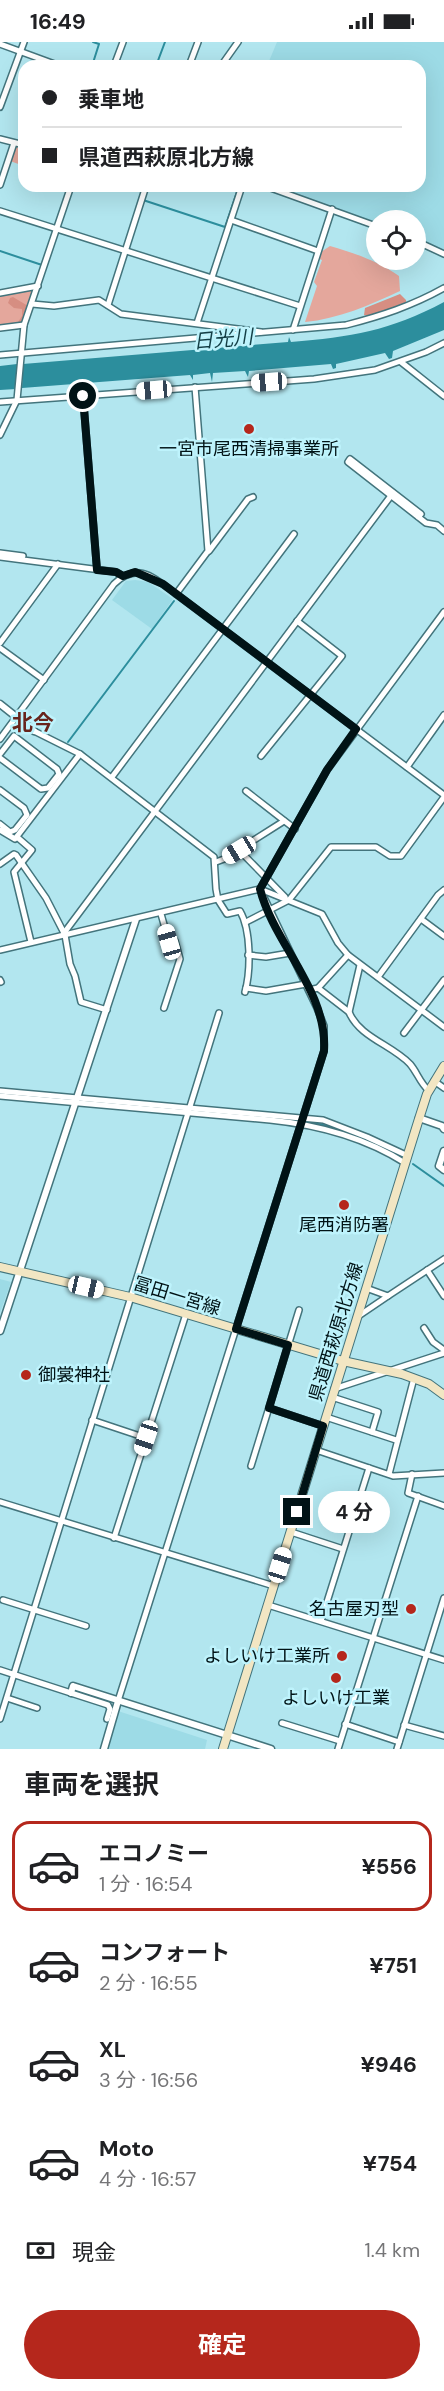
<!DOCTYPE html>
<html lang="ja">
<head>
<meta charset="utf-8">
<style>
  body { margin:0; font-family:"DM Sans","Noto Sans JP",sans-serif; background:#f2f2f2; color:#202124; height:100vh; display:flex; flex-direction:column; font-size:22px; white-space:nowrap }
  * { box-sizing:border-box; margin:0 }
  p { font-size:20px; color:#757577 }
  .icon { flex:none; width:33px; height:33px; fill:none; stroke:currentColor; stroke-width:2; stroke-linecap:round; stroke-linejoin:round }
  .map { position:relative; height:1707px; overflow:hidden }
  .sheet { display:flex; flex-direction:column; background:#fff; flex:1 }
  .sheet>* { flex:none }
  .guide { position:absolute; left:18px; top:18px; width:408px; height:132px; border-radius:18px; box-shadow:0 6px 24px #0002; display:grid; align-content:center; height:132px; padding:0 24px; background:#fff }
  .controls { position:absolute; left:366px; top:168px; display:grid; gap:12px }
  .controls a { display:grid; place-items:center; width:60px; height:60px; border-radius:50%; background:#fff; box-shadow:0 6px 24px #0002; font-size:30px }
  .end { position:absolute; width:27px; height:27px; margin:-14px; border:8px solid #011316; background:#fff; box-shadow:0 0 0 3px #fff }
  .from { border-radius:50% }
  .bubble { position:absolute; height:42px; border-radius:21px; background:#fff; box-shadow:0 6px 24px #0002; font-size:20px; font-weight:700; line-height:42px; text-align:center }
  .car { position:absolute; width:18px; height:36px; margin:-18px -9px; border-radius:8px; box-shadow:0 0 4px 2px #0007; background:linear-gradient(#fff 24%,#345 0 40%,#fff 0 76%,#345 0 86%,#fff 0) }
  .guide b { display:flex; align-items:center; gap:21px; height:57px; font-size:22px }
  .guide b+b { border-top:2px solid #e0e0e0 }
  .guide i { width:15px; height:15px; background:#202124 }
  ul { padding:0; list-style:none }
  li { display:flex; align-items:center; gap:18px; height:90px; margin:0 12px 9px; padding:0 12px; border:3px solid transparent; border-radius:18px }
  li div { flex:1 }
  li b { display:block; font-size:22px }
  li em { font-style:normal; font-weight:700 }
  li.active { border-color:#b5271c }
  li>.icon { width:54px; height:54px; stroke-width:1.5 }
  h2 { padding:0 24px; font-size:27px; line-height:72px }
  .pay { display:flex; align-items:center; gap:15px; height:66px; padding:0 24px; font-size:22px }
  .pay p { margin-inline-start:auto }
  .action { display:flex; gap:12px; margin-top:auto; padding:12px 24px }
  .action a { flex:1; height:69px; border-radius:36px; background:#b5271c; color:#fff; font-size:24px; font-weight:700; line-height:69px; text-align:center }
  .status { display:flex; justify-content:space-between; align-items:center; height:42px; padding:0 30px; background:#fff; direction:ltr }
  .status svg { height:16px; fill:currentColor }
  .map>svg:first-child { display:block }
  .built { fill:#9ddbe6 }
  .green { fill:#e4a79c }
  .forest { fill:#d68e82 }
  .water { fill:#2c8e9d }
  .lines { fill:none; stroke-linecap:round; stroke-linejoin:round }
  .stream { stroke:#2c8e9d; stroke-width:2 }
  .minor-casing { stroke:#43747c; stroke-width:8 }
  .tertiary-casing { stroke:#43747c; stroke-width:9 }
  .secondary-casing { stroke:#43747c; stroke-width:10 }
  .minor { stroke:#fff; stroke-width:5 }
  .tertiary { stroke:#fff; stroke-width:6 }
  .secondary { stroke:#f2e6c3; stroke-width:8 }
  .route { stroke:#011316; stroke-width:8 }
  .poi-dot { fill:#b5271c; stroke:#bef3fc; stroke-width:2 }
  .labels { text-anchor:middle; stroke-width:5; stroke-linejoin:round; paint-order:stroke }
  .poi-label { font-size:18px; fill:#011316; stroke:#bef3fc }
  .street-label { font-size:18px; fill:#011316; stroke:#bef3fc }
  .water-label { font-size:20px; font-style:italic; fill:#143f46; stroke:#bef3fc }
  .quarter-label { font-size:21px; font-weight:bold; fill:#68241c; stroke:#bef3fc }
</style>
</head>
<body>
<div class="status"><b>16:49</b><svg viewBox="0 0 49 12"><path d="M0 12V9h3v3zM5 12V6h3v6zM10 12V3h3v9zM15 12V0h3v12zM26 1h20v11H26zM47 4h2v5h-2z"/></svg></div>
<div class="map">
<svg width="444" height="1707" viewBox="0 0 444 1707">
  <rect width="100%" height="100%" fill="#b2e6ef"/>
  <g class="built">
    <path d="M277,0H444V209L416,195V178H376V181L273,144H420V24H267Z"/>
    <path d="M135,538L148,540L173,557L152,587L112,558L126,539Z"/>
    <path d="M0,1237L11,1240L0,1271Z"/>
    <path d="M118,1669L207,1698L205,1707H106Z"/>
  </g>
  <g class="green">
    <path d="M16,105L24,107V124L10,119Z"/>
    <path d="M330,204C354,211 378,219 399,234L400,249C370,263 338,277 305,280L317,244L314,240L322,218L319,217L321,210Z"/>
    <path d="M36,246L23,282L0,285V252Z"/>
  </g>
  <g class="forest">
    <path d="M400,252L406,258V262L371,275L364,273L365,266Z"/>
    <path d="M13,255L28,264L22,281L18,280L22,274V267L14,266L8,261L10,256Z"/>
  </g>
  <g class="water">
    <path d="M444,260V288L393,309L392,316L389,317L385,311L336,322V326L333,327L331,322L249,329L248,335L245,329L213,331L212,340L210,331L193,333V338L190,333L22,346L23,322L288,300L289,295L291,300C351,295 390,289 444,260Z"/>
    <path d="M17,322L16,347L0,348V324Z"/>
  </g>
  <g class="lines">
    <g class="stream">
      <path d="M92,24L99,2L93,0"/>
      <path d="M156,24L165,0"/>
      <path d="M257,144L266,147"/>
      <path d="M143,158L225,185L239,144"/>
      <path d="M0,209L42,223"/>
      <path d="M204,519L211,509"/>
      <path d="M68,700L174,559"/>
      <path d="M290,1078L319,1082L343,1088"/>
      <path d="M387,1107L398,1113"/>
      <path d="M413,1122L444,1144"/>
    </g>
    <g class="minor-casing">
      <g id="minor">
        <path d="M0,2L60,24"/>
        <path d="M114,24L123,0"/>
        <path d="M189,24L198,0"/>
        <path d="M221,24L238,0"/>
        <path d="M0,65L24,0"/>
        <path d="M0,97L24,103"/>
        <path d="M0,143L14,101"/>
        <path d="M265,144L376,184"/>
        <path d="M0,169L300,264"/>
        <path d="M231,178L318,209"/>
        <path d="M416,199L444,212"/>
        <path d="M0,251L38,244"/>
        <path d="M32,262L54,264L99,258L121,272L261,290"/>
        <path d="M108,263L146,144"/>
        <path d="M197,281L242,144"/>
        <path d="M0,286L24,283"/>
        <path d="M293,288L332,167"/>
        <path d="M0,313L346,283C381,274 412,264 444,246"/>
        <path d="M401,320L444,354"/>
        <path d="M83,354L97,528"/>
        <path d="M0,360L314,337L375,328L426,310L444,301"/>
        <path d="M0,393L17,358L24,283L71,144"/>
        <path d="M418,475L421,472L350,417L348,420L426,481L437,483L444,489"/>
        <path d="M209,509L248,457L253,455"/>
        <path d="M0,511L23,514"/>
        <path d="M0,515L116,530L123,534"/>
        <path d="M176,552L208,509L195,345"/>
        <path d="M0,601L58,522"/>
        <path d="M0,606L44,638"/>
        <path d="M34,689L80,712L214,815L216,847L218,858L227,872L240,869C251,888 251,928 245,950"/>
        <path d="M0,697L114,542C138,519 154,536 176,552L444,753"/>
        <path d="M0,712L14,694L57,727L59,732L48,746L41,747L0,716"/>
        <path d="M261,714L342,614L297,579"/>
        <path d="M407,725L444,673"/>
        <path d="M112,735L294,492"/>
        <path d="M0,748L24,766L27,773L15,788L10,790L0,782"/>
        <path d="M246,749L295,787"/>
        <path d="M0,788L15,797L80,712"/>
        <path d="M17,795L32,808L14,830L31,900"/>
        <path d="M239,808L285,855"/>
        <path d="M216,820L224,817L284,779"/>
        <path d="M0,822L14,812L16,813L46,856L65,893L70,922L75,934L81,960L107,968"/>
        <path d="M161,872L169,900L175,899L180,917L164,966"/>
        <path d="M421,877L444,894"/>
        <path d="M246,880L289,858L331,805H376L390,814H401L444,755"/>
        <path d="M64,891L393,451"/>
        <path d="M0,908L260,847L322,872L338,901L348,913L444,985"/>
        <path d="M248,913L266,915L290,911"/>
        <path d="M360,923L349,970C359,995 392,1003 410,1022C417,1030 420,1041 429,1049"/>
        <path d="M378,935L438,853L444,848"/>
        <path d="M0,938L1,940"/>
        <path d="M246,946L266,949L306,942"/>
        <path d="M318,946L349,970"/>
        <path d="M309,948L318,946L348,913"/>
        <path d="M404,991L444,938"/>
        <path d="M434,1039L444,1046"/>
        <path d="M0,1049L323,1078L367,1095L408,1114"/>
        <path d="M0,1054L270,1078C319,1083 364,1095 405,1121"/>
        <path d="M427,1228L444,1254"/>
        <path d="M366,1246L388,1254L444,1217"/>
        <path d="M357,1275L388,1254"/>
        <path d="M424,1286L433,1300L444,1308"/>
        <path d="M334,1347L444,1311"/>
        <path d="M332,1355L378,1370L372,1390"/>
        <path d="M269,1366L323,1384"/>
        <path d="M326,1375L396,1398"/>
        <path d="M92,1378L146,1396"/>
        <path d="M316,1408L393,1434L444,1431"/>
        <path d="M251,1424L299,1268"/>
        <path d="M389,1432L414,1336"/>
        <path d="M412,1432L408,1451L444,1464"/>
        <path d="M0,1460L274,1544"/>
        <path d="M291,1490L343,1507"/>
        <path d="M114,1496L186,1272"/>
        <path d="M3,1558L86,1584"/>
        <path d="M268,1563L444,1618"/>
        <path d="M321,1579L369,1426"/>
        <path d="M0,1628L108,1663L110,1667L107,1677"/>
        <path d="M7,1656L37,1666"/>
        <path d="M118,1659L324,1009V984L317,966L260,847L327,728L444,570"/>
        <path d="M0,1677L219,971"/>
        <path d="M282,1681L340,1699"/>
        <path d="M345,1682L399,1700"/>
        <path d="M404,1683L444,1694"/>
        <path d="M338,1707L418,1454"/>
        <path d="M397,1707L444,1556"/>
      </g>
    </g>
    <g class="tertiary-casing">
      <g id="tertiary">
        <path d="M0,662L34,689"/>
        <path d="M419,1076L442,1084L444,1087"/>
        <path d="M444,1109L439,1124L444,1128"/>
        <path d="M0,1289L136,877"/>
        <path d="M71,1651L73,1644L271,1707"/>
        <path d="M104,1707L118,1659"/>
      </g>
    </g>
    <g class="secondary-casing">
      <g id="secondary">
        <path d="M0,1225L130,1255L343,1319L402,1332L429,1342L444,1353"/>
        <path d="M223,1707L418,1080L427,1052L444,1024"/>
      </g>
    </g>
    <use href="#minor" class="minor"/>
    <use href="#tertiary" class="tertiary"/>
    <use href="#secondary" class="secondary"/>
  </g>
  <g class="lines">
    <path class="route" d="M83,354L97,528L116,530L123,534L135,530L163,542L356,687L327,728L260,847C274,902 328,949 324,1009L236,1287L288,1303L269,1366L323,1384L297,1470"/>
  </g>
  <g class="poi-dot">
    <circle cx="249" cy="387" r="6"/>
    <circle cx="344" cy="1163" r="6"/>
    <circle cx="26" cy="1333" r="6"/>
    <circle cx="411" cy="1567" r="6"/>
    <circle cx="342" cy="1614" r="6"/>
    <circle cx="336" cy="1636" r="6"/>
  </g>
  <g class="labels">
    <g class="poi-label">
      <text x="249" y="413">一宮市尾西清掃事業所</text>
      <text x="344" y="1189">尾西消防署</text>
      <text x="38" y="1339" text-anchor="start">御裳神社</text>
      <text x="399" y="1573" text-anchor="end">名古屋刃型</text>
      <text x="330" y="1620" text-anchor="end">よしいけ工業所</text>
      <text x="336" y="1662">よしいけ工業</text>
    </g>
    <g class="street-label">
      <text transform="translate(177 1254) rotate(17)" y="6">冨田一宮線</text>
      <text transform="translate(336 1290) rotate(-73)" y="6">県道西萩原北方線</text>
    </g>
    <g class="water-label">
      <text transform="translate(223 297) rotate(-5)" y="7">日光川</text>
    </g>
    <g class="quarter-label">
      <text x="33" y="688">北今</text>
    </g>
  </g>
</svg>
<div class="controls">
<a><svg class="icon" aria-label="locate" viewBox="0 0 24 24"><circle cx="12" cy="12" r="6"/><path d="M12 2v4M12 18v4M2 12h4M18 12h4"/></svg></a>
</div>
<i class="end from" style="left:83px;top:354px"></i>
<i class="end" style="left:297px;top:1470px"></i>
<div class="bubble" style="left:318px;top:1449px;width:72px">4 分</div>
<i class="car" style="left:269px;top:340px;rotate:266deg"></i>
<i class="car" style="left:154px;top:348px;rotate:265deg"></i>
<i class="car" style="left:239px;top:808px;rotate:239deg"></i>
<i class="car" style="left:169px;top:900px;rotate:344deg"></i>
<i class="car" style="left:86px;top:1245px;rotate:103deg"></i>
<i class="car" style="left:146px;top:1396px;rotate:198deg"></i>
<i class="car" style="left:280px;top:1523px;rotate:17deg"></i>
<div class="guide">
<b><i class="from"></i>乗車地</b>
<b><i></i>県道西萩原北方線</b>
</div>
</div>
<section class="sheet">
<h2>車両を選択</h2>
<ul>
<li class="active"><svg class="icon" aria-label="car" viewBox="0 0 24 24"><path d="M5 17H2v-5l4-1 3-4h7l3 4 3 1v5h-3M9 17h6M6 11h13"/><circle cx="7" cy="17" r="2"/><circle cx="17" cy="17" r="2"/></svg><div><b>エコノミー</b><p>1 分 · 16:54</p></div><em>¥556</em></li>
<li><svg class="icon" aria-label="car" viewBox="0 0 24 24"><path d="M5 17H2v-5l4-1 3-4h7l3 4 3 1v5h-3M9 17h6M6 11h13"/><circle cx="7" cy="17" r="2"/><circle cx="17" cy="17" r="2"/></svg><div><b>コンフォート</b><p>2 分 · 16:55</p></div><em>¥751</em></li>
<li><svg class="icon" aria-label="car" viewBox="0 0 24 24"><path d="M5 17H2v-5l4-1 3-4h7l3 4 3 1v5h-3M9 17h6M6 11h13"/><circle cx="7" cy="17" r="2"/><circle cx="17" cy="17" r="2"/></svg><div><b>XL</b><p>3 分 · 16:56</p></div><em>¥946</em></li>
<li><svg class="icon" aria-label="car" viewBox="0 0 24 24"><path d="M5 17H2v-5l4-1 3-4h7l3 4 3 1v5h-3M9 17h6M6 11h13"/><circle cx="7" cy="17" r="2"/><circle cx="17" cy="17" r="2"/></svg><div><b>Moto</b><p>4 分 · 16:57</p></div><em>¥754</em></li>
</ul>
<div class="pay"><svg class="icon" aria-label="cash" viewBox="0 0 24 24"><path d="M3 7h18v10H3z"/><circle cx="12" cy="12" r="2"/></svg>現金<p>1.4 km</p></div>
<div class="action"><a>確定</a></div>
</section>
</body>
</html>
